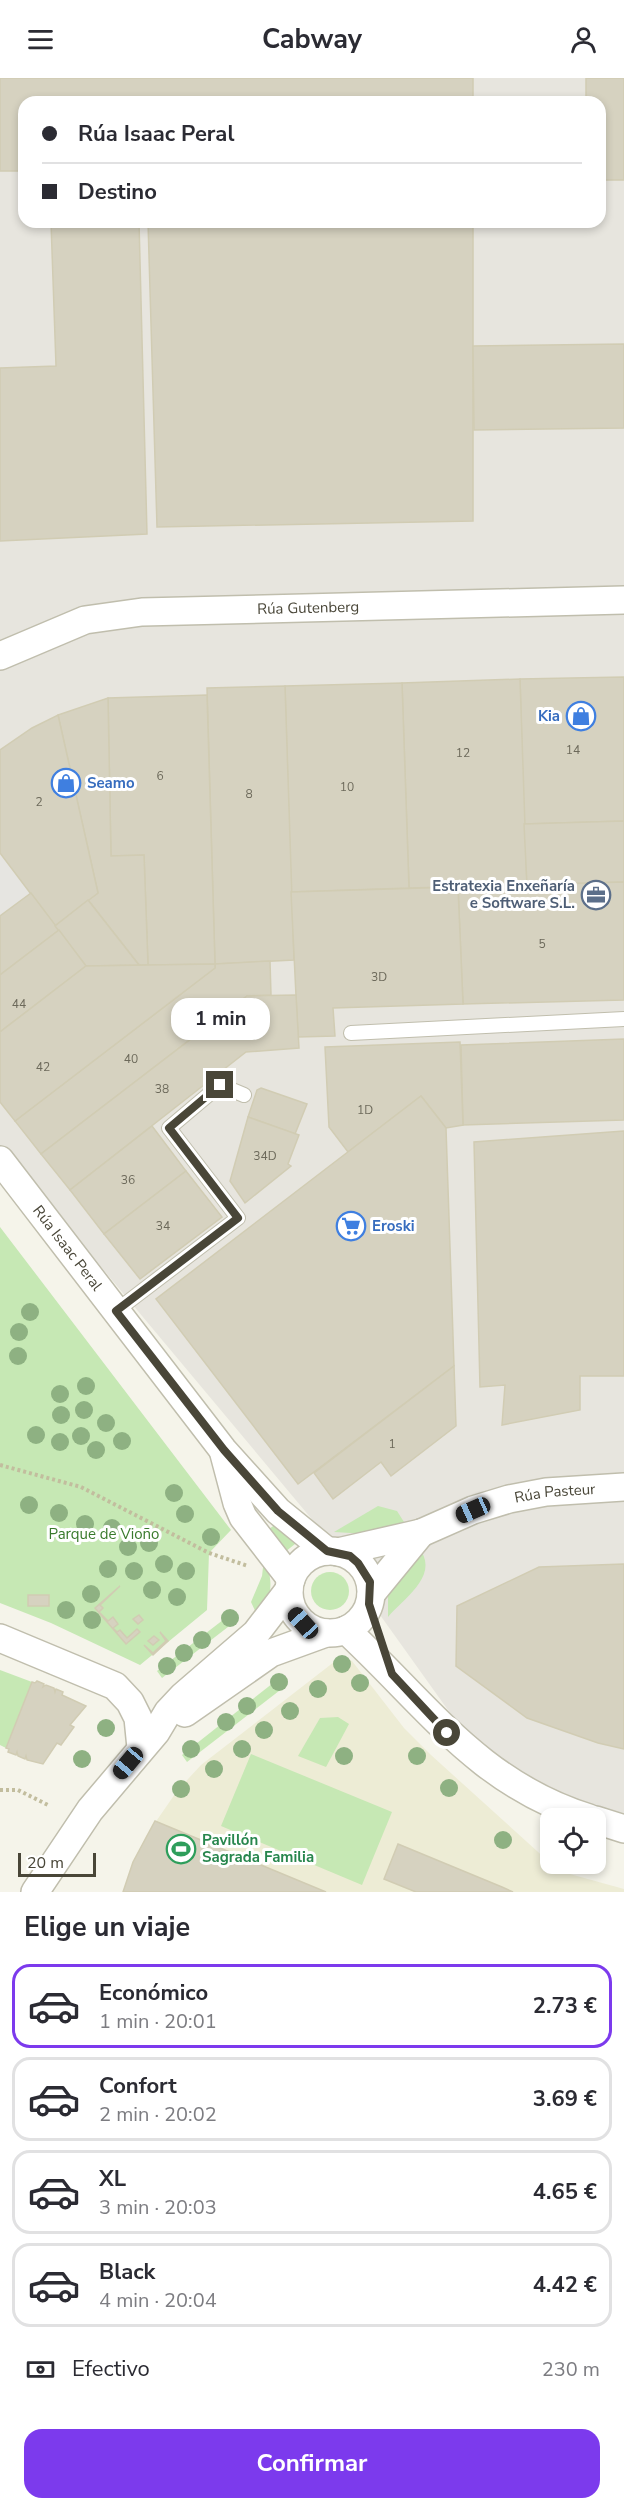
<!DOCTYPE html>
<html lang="es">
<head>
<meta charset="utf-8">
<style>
  body { margin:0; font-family:"Nunito Sans",sans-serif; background:#f7f7f7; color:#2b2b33; height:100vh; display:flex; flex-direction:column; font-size:22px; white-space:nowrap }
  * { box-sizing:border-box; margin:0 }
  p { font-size:20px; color:#7c7c81 }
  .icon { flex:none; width:33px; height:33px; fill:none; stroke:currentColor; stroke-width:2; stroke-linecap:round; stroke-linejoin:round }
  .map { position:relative; height:1814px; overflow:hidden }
  .panel { display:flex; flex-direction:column; background:#fff; flex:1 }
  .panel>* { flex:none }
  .guide { position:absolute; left:18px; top:18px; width:588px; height:132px; border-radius:18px; box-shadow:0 3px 9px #0003; display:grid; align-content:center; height:132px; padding:0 24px; background:#fff }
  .buttons { position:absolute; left:540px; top:1730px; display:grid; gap:12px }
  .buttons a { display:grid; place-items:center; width:66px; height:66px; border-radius:12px; background:#fff; box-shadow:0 3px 9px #0003; font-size:30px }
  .scale { position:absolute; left:18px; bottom:15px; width:78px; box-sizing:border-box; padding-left:6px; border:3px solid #494638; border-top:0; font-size:16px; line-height:21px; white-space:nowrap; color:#494638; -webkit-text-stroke:4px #fff; paint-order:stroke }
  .end { position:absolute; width:27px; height:27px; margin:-14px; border:8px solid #494638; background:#fff; box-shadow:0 0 0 3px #fff }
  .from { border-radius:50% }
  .bubble { position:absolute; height:42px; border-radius:18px; background:#fff; box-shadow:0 3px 9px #0003; font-size:20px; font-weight:700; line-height:42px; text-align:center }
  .car { position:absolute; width:18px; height:36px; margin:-18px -9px; border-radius:8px; box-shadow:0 0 4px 2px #0007; background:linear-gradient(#222 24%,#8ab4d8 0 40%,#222 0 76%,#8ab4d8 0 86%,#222 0) }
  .guide b { display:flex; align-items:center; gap:21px; height:57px; font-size:22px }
  .guide b+b { border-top:2px solid #e1e1e2 }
  .guide i { width:15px; height:15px; background:#2b2b33 }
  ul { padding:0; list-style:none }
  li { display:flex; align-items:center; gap:18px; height:84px; margin:0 12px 9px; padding:0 12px; border:3px solid #e1e1e2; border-radius:18px }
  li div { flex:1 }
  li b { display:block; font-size:22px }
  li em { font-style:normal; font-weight:700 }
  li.current { border-color:#7c3aed }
  li>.icon { width:54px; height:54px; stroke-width:1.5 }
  h2 { padding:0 24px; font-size:27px; line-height:72px }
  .pay { display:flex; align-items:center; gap:15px; height:66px; padding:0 24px; font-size:22px }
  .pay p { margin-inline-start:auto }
  .cta { display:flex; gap:12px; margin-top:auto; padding:12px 24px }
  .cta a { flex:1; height:69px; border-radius:18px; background:#7c3aed; color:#fff; font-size:24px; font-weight:700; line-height:69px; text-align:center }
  header { display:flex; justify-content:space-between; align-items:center; height:78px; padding:0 24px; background:#fff; font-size:27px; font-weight:700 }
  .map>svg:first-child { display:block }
  .industrial { fill:#e7e5de; fill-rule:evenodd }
  .education { fill:#edecd5 }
  .green { fill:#c6e8b4 }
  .parking { fill:#e6e5e1 }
  .building { fill:#d6d2c0; stroke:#d1ccb3; stroke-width:1.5 }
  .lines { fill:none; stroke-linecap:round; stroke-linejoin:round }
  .lane-casing { stroke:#c0bead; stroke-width:16 }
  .street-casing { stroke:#c0bead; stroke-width:30 }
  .path { stroke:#c2bd9e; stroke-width:4; stroke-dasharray:3 3; stroke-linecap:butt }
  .lane { stroke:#fff; stroke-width:14 }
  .street { stroke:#fff; stroke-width:27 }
  .tree { fill:#8eb182 }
  .route { stroke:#494638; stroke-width:8 }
  .labels { text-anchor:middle; stroke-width:6; stroke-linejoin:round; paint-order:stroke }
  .number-label { font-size:12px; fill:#6c695a }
  .street-label { font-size:15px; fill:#494638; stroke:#fff }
  .shop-label { font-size:15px; font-weight:bold; fill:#366cbe; stroke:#fff; text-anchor:start }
  .service-label { font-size:15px; font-weight:bold; fill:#4e5e75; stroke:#fff; text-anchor:end }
  .park-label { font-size:15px; fill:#397a2c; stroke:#fff }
  .leisure-label { font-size:15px; font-weight:bold; fill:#27864d; stroke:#fff; text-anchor:start }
</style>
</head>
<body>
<header><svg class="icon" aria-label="menu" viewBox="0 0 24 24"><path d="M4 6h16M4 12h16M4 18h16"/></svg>Cabway<svg class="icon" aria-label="person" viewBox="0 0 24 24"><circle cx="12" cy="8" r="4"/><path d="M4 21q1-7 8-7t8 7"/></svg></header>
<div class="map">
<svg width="624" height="1814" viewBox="0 0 624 1814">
  <rect width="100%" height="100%" fill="#f5f4ea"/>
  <path class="industrial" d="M0,0H624V1752L493,1695L310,1439L0,1068ZM24,24H600V144H24Z"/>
  <path class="education" d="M345,1580L352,1583L404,1650L431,1677L559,1793L624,1811V1814H123L146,1758L177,1713L201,1687L334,1584Z"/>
  <g class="green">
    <path d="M0,1149L231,1452L209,1475L207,1532L140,1587L51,1545L0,1525Z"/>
    <path d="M378,1428L397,1433L404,1444L368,1456L334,1454Z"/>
    <path d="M276,1446L300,1462L285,1474L269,1451Z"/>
    <path d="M421,1473C438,1499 403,1521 388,1539V1516Z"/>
    <path d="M264,1481C275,1505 271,1519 259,1541L251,1524L262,1498Z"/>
    <circle cx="330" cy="1513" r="19"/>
    <path d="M232,1535L237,1542L162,1600L157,1593Z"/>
    <path d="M0,1592L32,1604L6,1670L0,1667Z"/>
    <path d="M282,1598L288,1606L187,1684L182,1677Z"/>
    <path d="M338,1639L349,1646L326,1689L298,1678L320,1640Z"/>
    <path d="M251,1676L392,1734L362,1807L221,1748Z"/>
  </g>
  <path class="parking" d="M0,775L31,815L0,838Z"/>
  <g class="building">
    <path d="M0,0H473V24H24V93H0Z"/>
    <path d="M586,0H624V102H600V24H586Z"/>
    <path d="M51,144H139L147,456L0,463V290L56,288Z"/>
    <path d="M148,144H473V443L157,449Z"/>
    <path d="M624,266V350L474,352L473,268Z"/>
    <path d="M624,599V743L524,746L520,601Z"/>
    <path d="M520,601L527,807L409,810L402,605Z"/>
    <path d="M402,605L409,810L291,814L285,608Z"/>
    <path d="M285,608L294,882L215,886L207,610Z"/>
    <path d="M207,617L215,886L148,887L144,777L111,778L108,620Z"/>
    <path d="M108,620L111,778L144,777L148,887H139L88,822L98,815L58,637Z"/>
    <path d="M58,637L98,815L55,848L0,775V672L32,650Z"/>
    <path d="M624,743V804L527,807L524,746Z"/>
    <path d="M624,804V922L463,926L458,809Z"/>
    <path d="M458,809L463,926L333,930L335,958L298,959L291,814Z"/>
    <path d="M31,815L59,852L0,897V838Z"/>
    <path d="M88,822L139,887L86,888L55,848Z"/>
    <path d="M59,852L86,888L0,954V897Z"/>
    <path d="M270,883L271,917L247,918L41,1076L15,1043L215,890V886Z"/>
    <path d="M215,886V890L15,1043L0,1024V954L86,888Z"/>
    <path d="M296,917L299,970L246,974L70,1112L41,1076L247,918Z"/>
    <path d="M624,961V1042L463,1047L461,967Z"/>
    <path d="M460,964L463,1047L446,1050L421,1018L348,1074L329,1049L325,969Z"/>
    <path d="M261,1010L307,1026L295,1056L248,1039L257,1012Z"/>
    <path d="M421,1018L446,1050L454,1288L298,1406L156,1221Z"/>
    <path d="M248,1039L299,1057L288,1086L291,1088L245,1125L230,1103Z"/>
    <path d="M152,1048L186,1093L104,1156L70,1112Z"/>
    <path d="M624,1053V1298H580V1332L502,1347L505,1307L480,1309L474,1064Z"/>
    <path d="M186,1093L222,1139L140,1201L104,1156Z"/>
    <path d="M454,1288L456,1348L391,1398L381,1384L333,1421L314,1395Z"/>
    <path d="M624,1486V1671L598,1665L527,1640L456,1588L457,1528L539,1489Z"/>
    <path d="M120,1508L100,1527L103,1530L99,1534L108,1543L113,1539L118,1546L113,1550L117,1554L120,1552L127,1560L137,1551L140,1554L126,1566L95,1530Z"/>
    <rect x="28" y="1517" width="21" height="11"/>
    <path d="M139,1537L143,1542L138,1546L133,1541Z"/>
    <path d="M160,1554L168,1563L153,1577L144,1567L153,1575L166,1563Z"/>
    <path d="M154,1558L159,1562L153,1567L148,1563Z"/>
    <path d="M37,1603L44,1606L43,1609L46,1607L54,1610L55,1614L56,1611L63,1614L62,1617L86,1628L70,1647L74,1649L61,1667L57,1665L43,1686L27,1682L26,1678L25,1681L18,1678L17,1674L16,1677L8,1674L9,1671L6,1670L32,1604L35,1605Z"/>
    <path d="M155,1743L326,1814H123L133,1784Z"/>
    <path d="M398,1766L502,1809L513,1814H416L384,1801Z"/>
  </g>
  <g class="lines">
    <g class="lane-casing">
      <g id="lane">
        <path d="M351,955L624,941"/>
        <path d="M116,1233L238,1140L169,1050L220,1007L244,1017"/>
      </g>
    </g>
    <g class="street-casing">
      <g id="street">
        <path id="s1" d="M0,578L85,542L142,534L624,522"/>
        <path id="s2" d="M0,1082L223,1372L278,1433L327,1473"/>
        <path d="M224,1376L237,1425L243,1439L291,1501"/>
        <circle cx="330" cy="1514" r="41"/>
        <path id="s3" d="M338,1474L421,1455L473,1432L509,1421L546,1414L624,1409"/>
        <path d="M371,1516L421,1455"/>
        <path d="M346,1552C426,1626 479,1706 589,1740"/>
        <path d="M0,1560L115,1608L130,1624L138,1640L141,1670"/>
        <path d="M185,1635L271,1575L326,1555"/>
        <path d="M596,1742L624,1751"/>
        <path d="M35,1814L90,1732L156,1654L168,1634L183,1618L256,1555L289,1512"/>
      </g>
    </g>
    <g class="path">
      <path d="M0,1387L81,1409L209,1475L248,1488"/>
      <path d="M0,1712H18L50,1728"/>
    </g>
    <use href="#lane" class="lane"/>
    <use href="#street" class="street"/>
  </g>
  <g class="tree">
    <circle cx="30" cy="1234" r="9"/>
    <circle cx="19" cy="1254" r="9"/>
    <circle cx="18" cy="1278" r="9"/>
    <circle cx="86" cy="1308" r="9"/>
    <circle cx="60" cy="1316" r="9"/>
    <circle cx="84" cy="1332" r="9"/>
    <circle cx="61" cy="1337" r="9"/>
    <circle cx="106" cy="1345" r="9"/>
    <circle cx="36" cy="1357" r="9"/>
    <circle cx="81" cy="1358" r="9"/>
    <circle cx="122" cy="1363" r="9"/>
    <circle cx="60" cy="1364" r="9"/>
    <circle cx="96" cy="1372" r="9"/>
    <circle cx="174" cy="1415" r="9"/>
    <circle cx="29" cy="1427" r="9"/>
    <circle cx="59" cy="1435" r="9"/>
    <circle cx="185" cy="1436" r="9"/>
    <circle cx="85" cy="1446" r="9"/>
    <circle cx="112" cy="1450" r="9"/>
    <circle cx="211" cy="1459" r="9"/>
    <circle cx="149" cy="1465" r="9"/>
    <circle cx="128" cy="1469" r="9"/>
    <circle cx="164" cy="1486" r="9"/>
    <circle cx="108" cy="1491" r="9"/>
    <circle cx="134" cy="1493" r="9"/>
    <circle cx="186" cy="1493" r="9"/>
    <circle cx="152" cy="1512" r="9"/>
    <circle cx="91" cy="1516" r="9"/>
    <circle cx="177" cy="1519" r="9"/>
    <circle cx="66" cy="1532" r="9"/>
    <circle cx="230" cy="1540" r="9"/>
    <circle cx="92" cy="1542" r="9"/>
    <circle cx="202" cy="1562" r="9"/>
    <circle cx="184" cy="1575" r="9"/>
    <circle cx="342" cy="1586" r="9"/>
    <circle cx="167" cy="1588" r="9"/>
    <circle cx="279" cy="1604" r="9"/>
    <circle cx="360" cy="1605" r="9"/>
    <circle cx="318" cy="1611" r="9"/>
    <circle cx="247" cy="1628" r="9"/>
    <circle cx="290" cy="1633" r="9"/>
    <circle cx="226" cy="1644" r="9"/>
    <circle cx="106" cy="1650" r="9"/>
    <circle cx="264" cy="1652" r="9"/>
    <circle cx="191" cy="1671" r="9"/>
    <circle cx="242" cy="1671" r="9"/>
    <circle cx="344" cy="1678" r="9"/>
    <circle cx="417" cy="1678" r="9"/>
    <circle cx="82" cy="1681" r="9"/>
    <circle cx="214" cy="1691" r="9"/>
    <circle cx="449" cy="1710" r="9"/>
    <circle cx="181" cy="1711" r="9"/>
    <circle cx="503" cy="1762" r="9"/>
  </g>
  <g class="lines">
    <path class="route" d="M220,1007L169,1050L238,1140L116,1233L224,1372L278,1433L327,1473L350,1478L358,1485L370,1504L369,1526L392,1596L447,1655"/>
  </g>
  <defs>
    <g id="shop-ring" transform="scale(1.5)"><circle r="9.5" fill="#fff" stroke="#3f7fe0" stroke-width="1.5"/><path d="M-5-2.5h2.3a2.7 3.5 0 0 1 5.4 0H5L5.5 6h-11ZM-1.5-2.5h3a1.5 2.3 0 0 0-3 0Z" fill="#3f7fe0"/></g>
    <g id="office-ring" transform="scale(1.5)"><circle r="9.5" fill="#fff" stroke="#5c6f8a" stroke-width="1.5"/><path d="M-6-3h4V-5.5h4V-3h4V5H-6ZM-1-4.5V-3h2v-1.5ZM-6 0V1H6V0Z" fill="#5c6f8a"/></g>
    <g id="supermarket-ring" transform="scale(1.5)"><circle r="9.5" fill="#fff" stroke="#3f7fe0" stroke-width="1.5"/><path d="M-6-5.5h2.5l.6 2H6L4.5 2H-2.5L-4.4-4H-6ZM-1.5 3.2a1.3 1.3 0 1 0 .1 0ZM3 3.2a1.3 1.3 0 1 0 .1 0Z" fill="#3f7fe0"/></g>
    <g id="stadium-ring" transform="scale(1.5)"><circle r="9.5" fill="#fff" stroke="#2e9e5b" stroke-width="1.5"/><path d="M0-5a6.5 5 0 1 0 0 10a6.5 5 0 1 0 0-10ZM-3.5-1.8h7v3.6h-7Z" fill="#2e9e5b"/></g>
  </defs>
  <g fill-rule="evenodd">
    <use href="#shop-ring" x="581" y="638"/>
    <use href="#shop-ring" x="66" y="705"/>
    <use href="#office-ring" x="596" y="817"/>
    <use href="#supermarket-ring" x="351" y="1148"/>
    <use href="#stadium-ring" x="181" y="1771"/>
  </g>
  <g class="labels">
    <g class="number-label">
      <text x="573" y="676">14</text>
      <text x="463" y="679">12</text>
      <text x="160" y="702">6</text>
      <text x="347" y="713">10</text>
      <text x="249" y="720">8</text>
      <text x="39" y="728">2</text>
      <text x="542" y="870">5</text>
      <text x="379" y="903">3D</text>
      <text x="19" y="930">44</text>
      <text x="131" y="985">40</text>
      <text x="43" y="993">42</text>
      <text x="162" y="1015">38</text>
      <text x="365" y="1036">1D</text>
      <text x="265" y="1082">34D</text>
      <text x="128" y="1106">36</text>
      <text x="163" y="1152">34</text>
      <text x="392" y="1370">1</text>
    </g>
    <g class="street-label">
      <text dy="5" stroke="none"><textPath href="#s1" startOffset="316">Rúa Gutenberg</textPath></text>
      <text dy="5" stroke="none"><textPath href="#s2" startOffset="111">Rúa Isaac Peral</textPath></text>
      <text dy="5" stroke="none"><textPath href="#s3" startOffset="226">Rúa Pasteur</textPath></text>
    </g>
    <g class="shop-label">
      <text x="560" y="643" text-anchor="end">Kia</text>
      <text x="87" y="710">Seamo</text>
      <text x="372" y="1153">Eroski</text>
    </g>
    <g class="service-label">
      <text x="575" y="813">Estratexia Enxeñaría<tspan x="575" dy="17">e Software S.L.</tspan></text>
    </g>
    <g class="park-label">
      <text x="104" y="1461">Parque de Vioño</text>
    </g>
    <g class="leisure-label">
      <text x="202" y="1767">Pavillón<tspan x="202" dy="17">Sagrada Familia</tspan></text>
    </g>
  </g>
</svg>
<div class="buttons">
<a><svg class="icon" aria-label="locate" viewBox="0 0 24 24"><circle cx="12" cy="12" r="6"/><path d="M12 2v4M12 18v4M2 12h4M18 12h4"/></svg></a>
</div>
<div class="scale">20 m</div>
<i class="end from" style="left:447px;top:1655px"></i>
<i class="end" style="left:220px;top:1007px"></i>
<div class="bubble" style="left:171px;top:920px;width:99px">1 min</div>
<i class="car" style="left:473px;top:1432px;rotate:246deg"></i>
<i class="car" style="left:303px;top:1545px;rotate:318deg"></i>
<i class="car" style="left:128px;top:1685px;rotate:220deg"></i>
<div class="guide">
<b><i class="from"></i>Rúa Isaac Peral</b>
<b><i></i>Destino</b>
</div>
</div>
<section class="panel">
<h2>Elige un viaje</h2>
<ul>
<li class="current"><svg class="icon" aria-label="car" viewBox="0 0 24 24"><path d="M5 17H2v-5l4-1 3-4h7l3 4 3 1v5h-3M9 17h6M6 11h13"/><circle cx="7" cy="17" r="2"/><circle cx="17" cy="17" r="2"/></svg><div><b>Económico</b><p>1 min · 20:01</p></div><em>2.73 €</em></li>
<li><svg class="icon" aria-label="car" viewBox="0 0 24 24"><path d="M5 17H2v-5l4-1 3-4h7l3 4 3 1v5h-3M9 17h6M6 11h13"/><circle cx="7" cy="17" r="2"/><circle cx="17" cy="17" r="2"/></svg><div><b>Confort</b><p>2 min · 20:02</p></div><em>3.69 €</em></li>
<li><svg class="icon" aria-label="car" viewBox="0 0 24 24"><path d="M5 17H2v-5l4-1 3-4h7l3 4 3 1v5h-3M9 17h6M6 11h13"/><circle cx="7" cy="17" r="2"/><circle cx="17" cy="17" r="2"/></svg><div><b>XL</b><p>3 min · 20:03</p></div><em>4.65 €</em></li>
<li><svg class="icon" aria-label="car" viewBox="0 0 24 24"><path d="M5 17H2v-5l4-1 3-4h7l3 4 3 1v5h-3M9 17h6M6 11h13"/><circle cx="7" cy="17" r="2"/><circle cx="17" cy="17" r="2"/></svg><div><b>Black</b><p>4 min · 20:04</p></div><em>4.42 €</em></li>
</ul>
<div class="pay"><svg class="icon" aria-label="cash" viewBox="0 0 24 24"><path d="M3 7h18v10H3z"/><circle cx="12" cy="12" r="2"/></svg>Efectivo<p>230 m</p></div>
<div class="cta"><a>Confirmar</a></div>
</section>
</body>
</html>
